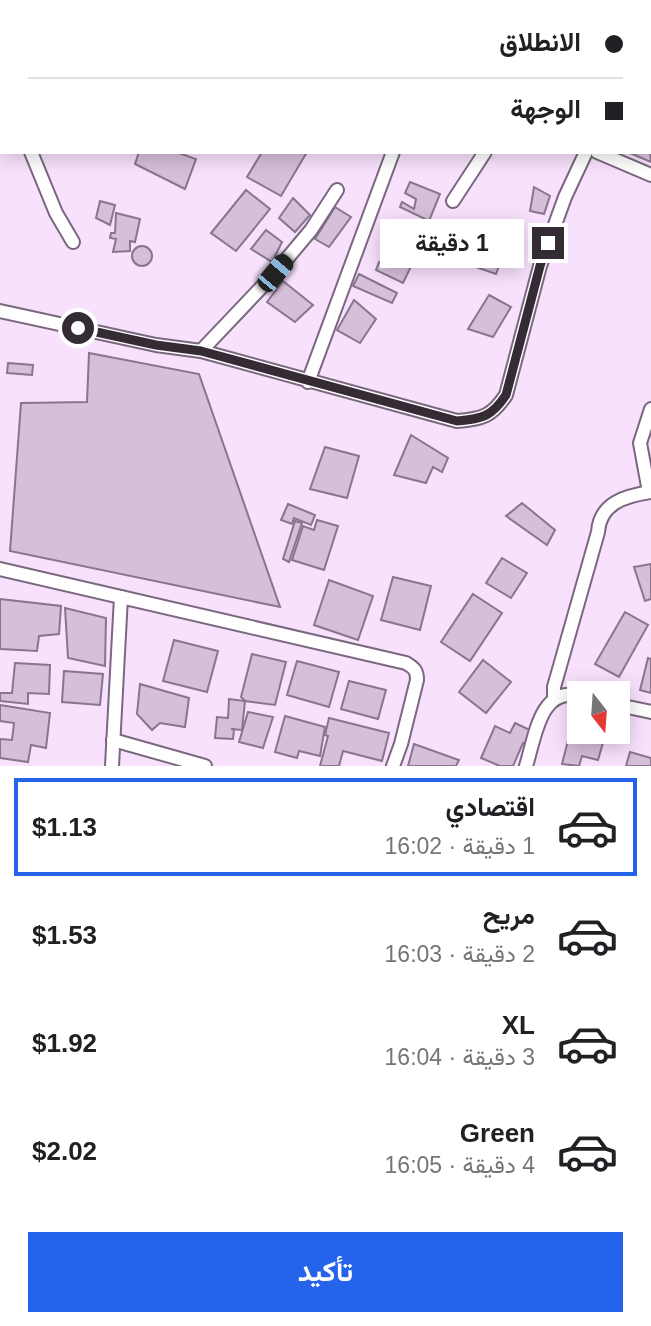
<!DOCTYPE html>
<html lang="ar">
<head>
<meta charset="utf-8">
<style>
  body { margin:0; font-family:Helvetica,Vazirmatn,sans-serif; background:#f2f2f2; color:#202124; direction:rtl; height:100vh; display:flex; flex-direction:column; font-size:26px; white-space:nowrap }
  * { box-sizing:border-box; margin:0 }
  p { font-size:23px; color:#757577 }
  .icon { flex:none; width:38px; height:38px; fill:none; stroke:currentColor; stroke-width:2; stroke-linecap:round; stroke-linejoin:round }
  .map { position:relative; height:766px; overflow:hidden; direction:ltr }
  .side { display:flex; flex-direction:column; background:#fff; flex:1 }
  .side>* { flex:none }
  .hud { position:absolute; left:0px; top:0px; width:651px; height:154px; box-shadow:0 4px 18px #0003; direction:rtl; display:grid; align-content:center; height:154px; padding:0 28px; background:#fff }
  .needle { width:46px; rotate:163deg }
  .tools { position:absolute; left:567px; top:681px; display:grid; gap:14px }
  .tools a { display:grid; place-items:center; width:63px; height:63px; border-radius:0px; background:#fff; box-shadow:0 4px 18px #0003; font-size:35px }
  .end { position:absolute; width:32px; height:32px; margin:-16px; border:9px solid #342b35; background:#fff; box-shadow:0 0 0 4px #fff }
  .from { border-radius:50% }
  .bubble { position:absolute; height:49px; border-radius:0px; background:#fff; box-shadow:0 4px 18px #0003; font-size:23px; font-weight:700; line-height:49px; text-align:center; direction:rtl }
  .car { position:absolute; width:21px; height:42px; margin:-21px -10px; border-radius:9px; box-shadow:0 0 5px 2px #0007; background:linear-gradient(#222 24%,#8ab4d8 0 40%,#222 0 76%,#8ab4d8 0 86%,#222 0) }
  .hud b { display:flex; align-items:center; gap:24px; height:66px; font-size:26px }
  .hud b+b { border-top:2px solid #e0e0e0 }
  .hud i { width:18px; height:18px; background:#202124 }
  ul { padding:12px 0 0; list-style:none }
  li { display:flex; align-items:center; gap:21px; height:98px; margin:0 14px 10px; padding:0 14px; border:4px solid transparent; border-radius:0px }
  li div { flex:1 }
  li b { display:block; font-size:26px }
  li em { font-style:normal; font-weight:700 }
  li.active { border-color:#2563eb }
  li>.icon { width:63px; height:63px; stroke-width:1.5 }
  .primary-button { display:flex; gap:14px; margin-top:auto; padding:14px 28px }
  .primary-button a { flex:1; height:80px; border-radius:0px; background:#2563eb; color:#fff; font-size:28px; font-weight:700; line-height:80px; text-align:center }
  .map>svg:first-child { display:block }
  .building { fill:#d5bfd9; stroke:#89758d; stroke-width:2 }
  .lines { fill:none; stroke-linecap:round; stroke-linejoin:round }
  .minor-casing { stroke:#7b677f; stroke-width:16 }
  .minor { stroke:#fff; stroke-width:12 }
  .route { stroke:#342b35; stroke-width:9 }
</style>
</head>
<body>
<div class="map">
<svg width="651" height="766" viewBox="0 0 651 766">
  <rect width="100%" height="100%" fill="#f8e1fc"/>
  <g class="building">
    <path d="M649,140L651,162L630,153L649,152Z"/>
    <path d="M139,152H176L196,159L185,189L135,164Z"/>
    <path d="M262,152H307L281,196L247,177Z"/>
    <path d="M410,182L440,194L429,221L400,207L402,202L414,209L416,199L405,193Z"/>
    <path d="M534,187L550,196L544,214L530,211Z"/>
    <path d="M246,190L270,209L236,251L211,233Z"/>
    <path d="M293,198L310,215L295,232L279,218Z"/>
    <path d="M100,201L115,205L110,225L96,218Z"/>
    <path d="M335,207L351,217L329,247L315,239Z"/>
    <path d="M116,213L140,219L135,242L130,241V251L113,252L116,239L110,238L111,233H115Z"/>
    <path d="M266,230L282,242L272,262L251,249Z"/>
    <path d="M479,235L506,247L496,274L464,263Z"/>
    <path d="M388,242L417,254L403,283L376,270L379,262L393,266L398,258L385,250Z"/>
    <circle cx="142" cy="256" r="10"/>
    <path d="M359,274L397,293L392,303L353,286Z"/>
    <path d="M283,281L313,305L295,322L267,302Z"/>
    <path d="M489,295L511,307L493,337L468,329Z"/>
    <path d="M354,300L376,319L360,343L337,330Z"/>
    <path d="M89,353L199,374L280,607L10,551L21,403L87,402Z"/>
    <path d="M8,363L33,365L32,375L7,373Z"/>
    <path d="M411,435L448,458L442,472L433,467L426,483L394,475Z"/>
    <path d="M325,447L359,456L347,498L310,489Z"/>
    <path d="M522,503L555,530L547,545L506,516Z"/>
    <path d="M288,504L315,515L311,525L294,518L292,524L281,520Z"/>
    <path d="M317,520L338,526L324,570L292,560L303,526L314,530Z"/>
    <path d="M295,521L302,523L289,562L283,559Z"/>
    <path d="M502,558L527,573L511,598L486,583Z"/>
    <path d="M651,564V599L645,601L634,567Z"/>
    <path d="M393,577L431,586L420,630L381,620Z"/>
    <path d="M329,580L373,596L358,640L314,625Z"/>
    <path d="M473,594L502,613L470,661L441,642Z"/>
    <path d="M0,599L61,606L59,634L39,636L37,651L0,649Z"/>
    <path d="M65,608L106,618L105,666L68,658Z"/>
    <path d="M625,612L648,625L619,677L595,664Z"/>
    <path d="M174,640L218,651L207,692L163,681Z"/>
    <path d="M252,654L286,662L275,705L245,701L241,697Z"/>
    <path d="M648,658L651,659V693L640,690Z"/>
    <path d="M483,660L511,682L486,713L459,692Z"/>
    <path d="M297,661L339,672L329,707L287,695Z"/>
    <path d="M15,663L50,665L49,694L28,693V704L0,701V693H12Z"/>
    <path d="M64,671L103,674L100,705L62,702Z"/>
    <path d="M349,681L386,690L378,719L341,709Z"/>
    <path d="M140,684L189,698L185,727L160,723L152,730L137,714Z"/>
    <path d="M229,699L245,701L242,730L231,729H234L233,739L215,738L217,717L228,718Z"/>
    <path d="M0,705L50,713L46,748L31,745L28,762L0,758V739L12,740L14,723L0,721Z"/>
    <path d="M248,712L273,717L263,748L239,742Z"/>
    <path d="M285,716L325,727L320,756L299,751L297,758L275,752Z"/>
    <path d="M329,718L389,733L382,761L343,751L339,766H320L328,736L325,735Z"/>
    <path d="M573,721L579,723V732H606L598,760L582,756L579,766L562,764Z"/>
    <path d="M515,723L532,731L527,744L523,743L513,766H500L481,758L495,726L510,733Z"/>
    <path d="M414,744L459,760L456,766H408Z"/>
    <path d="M630,752L651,758V766H626Z"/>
  </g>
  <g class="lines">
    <g class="minor-casing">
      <g id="minor">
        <path d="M355,0L358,2"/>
        <path d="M600,0L605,2"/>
        <path d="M4,2V0"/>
        <path d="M153,2L154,0"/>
        <path d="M308,2L309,0"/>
        <path d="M643,2L646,0"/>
        <path d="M0,50L2,29"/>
        <path d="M0,135L2,134"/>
        <path d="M31,152L56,213L73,242"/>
        <path d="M597,152L651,175"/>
        <path d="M453,201L485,152"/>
        <path d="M0,311L156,345L201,351L457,421C483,419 492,416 506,395L540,266L565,197L586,152"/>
        <path d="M201,351L275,273L311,230L337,190"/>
        <path d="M308,382L393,152"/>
        <path d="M649,492L640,443L651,409"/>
        <path d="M0,569L406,663C414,668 417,670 417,680L401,744L393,766"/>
        <path d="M554,699V687L598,532C600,503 625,496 651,492"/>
        <path d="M618,705L651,712"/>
        <path d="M113,740L205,766"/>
        <path d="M112,766L121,597"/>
        <path d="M526,766C535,738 540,686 579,696"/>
      </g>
    </g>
    <use href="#minor" class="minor"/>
  </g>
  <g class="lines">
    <path class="route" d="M78,328L156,345L201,351L457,421C483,419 492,416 506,395L540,266L548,243"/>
  </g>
</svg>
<div class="tools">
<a><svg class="needle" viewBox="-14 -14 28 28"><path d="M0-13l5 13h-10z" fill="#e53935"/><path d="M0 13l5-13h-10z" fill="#757577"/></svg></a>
</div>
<i class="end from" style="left:78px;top:328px"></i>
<i class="end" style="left:548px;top:243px"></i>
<div class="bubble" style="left:380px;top:219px;width:144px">1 دقيقة</div>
<i class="car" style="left:275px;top:273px;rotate:40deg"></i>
<div class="hud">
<b><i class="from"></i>الانطلاق</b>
<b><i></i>الوجهة</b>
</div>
</div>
<section class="side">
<ul>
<li class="active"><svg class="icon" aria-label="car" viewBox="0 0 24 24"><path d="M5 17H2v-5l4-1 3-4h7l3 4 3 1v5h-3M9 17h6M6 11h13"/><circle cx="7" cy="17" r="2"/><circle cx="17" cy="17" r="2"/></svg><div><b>اقتصادي</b><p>1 دقيقة · 16:02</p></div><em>$1.13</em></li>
<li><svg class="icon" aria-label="car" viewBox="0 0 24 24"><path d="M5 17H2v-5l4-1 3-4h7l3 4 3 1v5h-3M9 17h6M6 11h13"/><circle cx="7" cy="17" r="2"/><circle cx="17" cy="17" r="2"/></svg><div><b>مريح</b><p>2 دقيقة · 16:03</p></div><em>$1.53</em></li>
<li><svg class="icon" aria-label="car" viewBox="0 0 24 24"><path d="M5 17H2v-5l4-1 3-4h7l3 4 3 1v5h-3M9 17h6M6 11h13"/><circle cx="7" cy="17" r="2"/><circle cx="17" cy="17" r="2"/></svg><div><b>XL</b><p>3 دقيقة · 16:04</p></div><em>$1.92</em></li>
<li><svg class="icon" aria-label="car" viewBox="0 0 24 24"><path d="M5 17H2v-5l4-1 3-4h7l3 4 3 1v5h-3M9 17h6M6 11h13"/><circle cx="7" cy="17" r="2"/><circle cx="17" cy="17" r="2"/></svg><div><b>Green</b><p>4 دقيقة · 16:05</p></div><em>$2.02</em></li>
</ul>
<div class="primary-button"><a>تأكيد</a></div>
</section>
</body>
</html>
